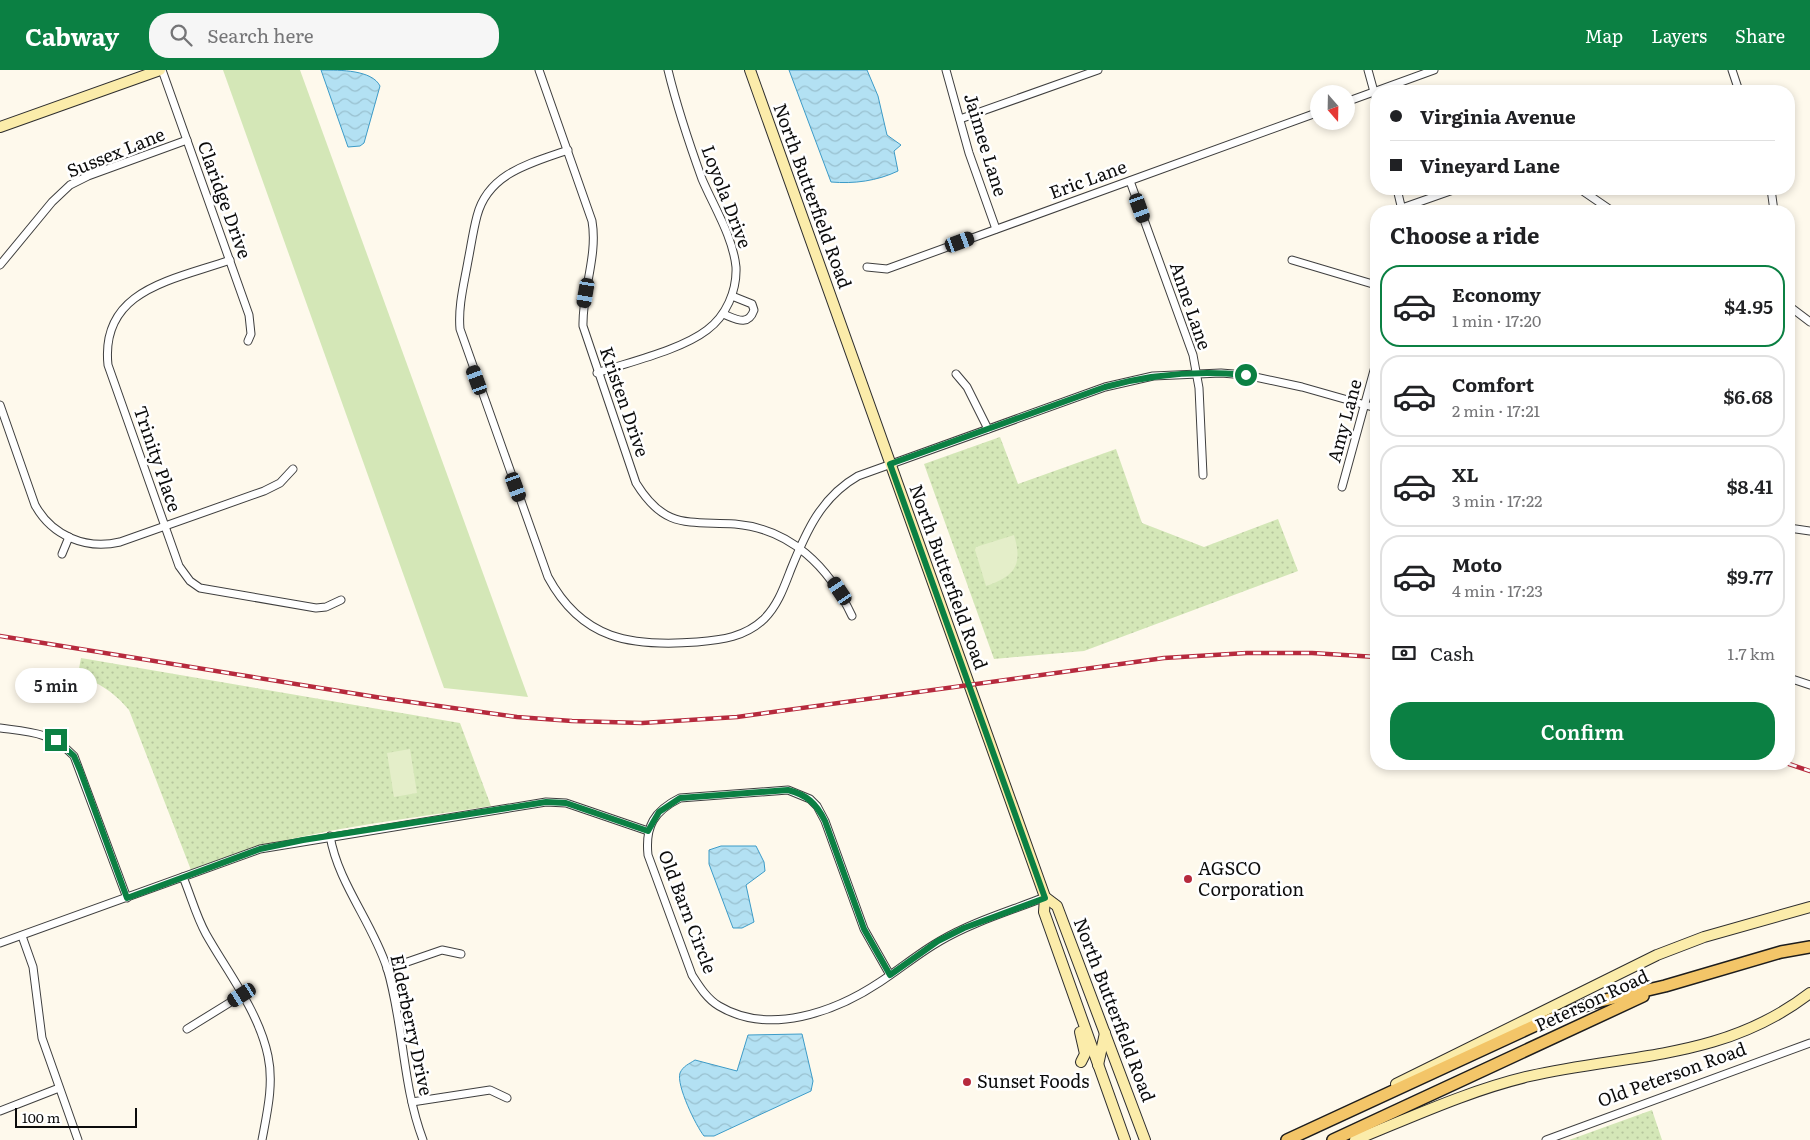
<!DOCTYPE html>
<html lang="en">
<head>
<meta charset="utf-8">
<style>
  body { margin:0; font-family:Literata,serif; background:#f6f6f6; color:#202124; height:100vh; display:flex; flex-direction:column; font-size:19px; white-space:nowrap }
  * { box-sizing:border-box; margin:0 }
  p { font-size:16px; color:#757577 }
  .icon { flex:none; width:28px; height:28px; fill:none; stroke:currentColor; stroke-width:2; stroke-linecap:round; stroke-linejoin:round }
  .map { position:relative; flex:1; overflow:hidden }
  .sheet { position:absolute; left:1370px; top:135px; width:425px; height:565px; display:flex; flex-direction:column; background:#fff; border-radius:20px; box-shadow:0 2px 8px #0003 }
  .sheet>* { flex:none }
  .guide { position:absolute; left:1370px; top:15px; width:425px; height:110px; border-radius:20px; box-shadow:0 2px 8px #0003; display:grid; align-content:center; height:110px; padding:0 20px; background:#fff }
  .needle { width:32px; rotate:160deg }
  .buttons { position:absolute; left:1310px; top:15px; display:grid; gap:10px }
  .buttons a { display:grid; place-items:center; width:45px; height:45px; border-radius:50%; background:#fff; box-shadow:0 2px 8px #0003; font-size:25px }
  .scale { position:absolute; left:15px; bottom:12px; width:122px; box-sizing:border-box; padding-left:5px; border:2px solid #0c0c0c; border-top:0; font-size:14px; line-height:18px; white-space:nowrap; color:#0c0c0c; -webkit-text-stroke:4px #fff; paint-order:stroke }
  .end { position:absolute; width:22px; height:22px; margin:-11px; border:6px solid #0b8043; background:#fff; box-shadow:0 0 0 2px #fff }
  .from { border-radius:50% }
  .bubble { position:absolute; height:35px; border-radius:18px; background:#fff; box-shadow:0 2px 8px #0003; font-size:16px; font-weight:600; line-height:35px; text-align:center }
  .car { position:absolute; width:15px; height:30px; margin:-15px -8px; border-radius:6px; box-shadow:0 0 4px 1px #0007; background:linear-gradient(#222 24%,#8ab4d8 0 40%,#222 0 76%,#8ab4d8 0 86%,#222 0) }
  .guide b { display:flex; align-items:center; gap:18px; height:48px; font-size:19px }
  .guide b+b { border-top:1px solid #e0e0e0 }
  .guide i { width:12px; height:12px; background:#202124 }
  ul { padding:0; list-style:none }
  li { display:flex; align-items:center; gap:15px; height:82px; margin:0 10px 8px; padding:0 10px; border:2px solid #e0e0e0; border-radius:20px }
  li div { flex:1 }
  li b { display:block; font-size:19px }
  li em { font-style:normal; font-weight:600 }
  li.active { border-color:#0b8043 }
  li>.icon { width:45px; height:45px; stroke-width:1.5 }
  h2 { padding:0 20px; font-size:22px; line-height:60px }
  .pay { display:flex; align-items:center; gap:12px; height:55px; padding:0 20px; font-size:19px }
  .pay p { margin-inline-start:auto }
  .cta { display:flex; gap:10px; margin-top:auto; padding:10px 20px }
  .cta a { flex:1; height:58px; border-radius:20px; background:#0b8043; color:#fff; font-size:20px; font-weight:600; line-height:58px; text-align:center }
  header { display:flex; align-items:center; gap:30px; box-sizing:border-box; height:70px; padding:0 25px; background:#0b8043; color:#fff }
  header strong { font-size:24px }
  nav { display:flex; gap:28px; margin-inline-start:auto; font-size:18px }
  .search { width:350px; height:45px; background:#f6f6f6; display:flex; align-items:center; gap:12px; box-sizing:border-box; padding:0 18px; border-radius:20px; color:#757577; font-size:19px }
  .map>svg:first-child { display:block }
  .grass { fill:#d4e7b7 }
  .park { fill:url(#park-dots) }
  .pitch { fill:#e4eec9 }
  .water { fill:url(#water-waves); stroke:#3d9bc7 }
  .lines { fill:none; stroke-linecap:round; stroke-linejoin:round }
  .street-casing { stroke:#3f3f3f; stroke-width:9 }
  .secondary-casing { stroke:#2e2e2e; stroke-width:12 }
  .primary-casing { stroke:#1d1d1d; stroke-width:14 }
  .street { stroke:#fff; stroke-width:7 }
  .secondary { stroke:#fbecaa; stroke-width:10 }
  .primary { stroke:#f3c568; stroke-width:11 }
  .rail-casing { stroke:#b62a3d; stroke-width:4.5 }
  .rail { stroke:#fff; stroke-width:2.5; stroke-dasharray:8; stroke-linecap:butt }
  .route { stroke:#0b8043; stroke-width:6 }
  .poi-dot { fill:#b62a3d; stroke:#fff; stroke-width:2 }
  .labels { text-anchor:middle; stroke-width:5; stroke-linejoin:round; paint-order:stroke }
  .street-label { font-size:18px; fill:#0c0c0c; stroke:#fff }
  .poi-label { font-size:18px; fill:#0c0c0c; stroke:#fff; text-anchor:start }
</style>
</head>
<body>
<header>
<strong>Cabway</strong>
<div class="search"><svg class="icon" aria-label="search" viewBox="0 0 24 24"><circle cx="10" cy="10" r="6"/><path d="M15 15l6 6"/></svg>Search here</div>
<nav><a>Map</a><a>Layers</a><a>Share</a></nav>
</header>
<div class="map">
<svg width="1810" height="1070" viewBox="0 0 1810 1070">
  <defs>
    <pattern id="park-dots" width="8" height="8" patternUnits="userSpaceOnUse" patternTransform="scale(1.25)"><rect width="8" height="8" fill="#d4e7b7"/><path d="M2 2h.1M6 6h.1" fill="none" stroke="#b5c59c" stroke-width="1.8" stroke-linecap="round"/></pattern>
    <pattern id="water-waves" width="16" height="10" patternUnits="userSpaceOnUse" patternTransform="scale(1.25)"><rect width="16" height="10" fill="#b3e1f3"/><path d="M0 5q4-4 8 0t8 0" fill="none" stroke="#99c0cf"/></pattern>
  </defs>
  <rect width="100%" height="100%" fill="#fef9ec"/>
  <path class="grass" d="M223,0H300L528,627L444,618Z"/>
  <g class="park">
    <path d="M1000,367L1018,414L1116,379L1142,453L1204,477L1278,449L1298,501L1084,581L994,589L924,394Z"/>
    <path d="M81,588L460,653L491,736C390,752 286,761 191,800L129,640C114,622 100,614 78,604Z"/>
    <path d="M1652,1040L1662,1070H1569Z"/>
  </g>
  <g class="pitch">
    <path d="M1014,465C1023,495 1015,506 986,516L975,480L976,477Z"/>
    <path d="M410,679L417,723L394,727L387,683Z"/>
  </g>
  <g class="water">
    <path d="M321,0C341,0 372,0 380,16L364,73L360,76L348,77Z"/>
    <path d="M789,0H867L878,26L887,65L901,75L894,81L898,101C877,111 854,114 831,112Z"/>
    <path d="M721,776H756L764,792L765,801L746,815L754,852L742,858H733L709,794V780Z"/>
    <path d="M802,964L813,1011L811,1021L714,1066H704C696,1056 676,1015 680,1003C683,996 689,994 695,990L737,1001L748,965Z"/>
  </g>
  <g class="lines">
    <g class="street-casing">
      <g id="street">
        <path d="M162,0L249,245L251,264L248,271"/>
        <path d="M539,0L592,151C598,186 582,221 583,256L636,413C665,460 688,451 735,454C791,459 829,497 852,546"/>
        <path d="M946,0L969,83L996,159"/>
        <path d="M1368,0L1376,29"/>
        <path d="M1732,0L1739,21"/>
        <path d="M1346,32L1434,0"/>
        <path d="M960,49L1098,0"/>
        <path d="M568,80C531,93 488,103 477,146C473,161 471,176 468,191C464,214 458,236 460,259L548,507C582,570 631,577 697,572C722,570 745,567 764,549C778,535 784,517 791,499C806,462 821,427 858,406L1105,317L1153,306L1221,303L1246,305L1302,317L1376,338"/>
        <path d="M1130,111L1193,285L1199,318L1203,405"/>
        <path d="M1397,119L1402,140"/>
        <path d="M1580,119L1612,141"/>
        <path d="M1771,119L1774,141"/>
        <path d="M1402,138L1456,119"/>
        <path d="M230,190C174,210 100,219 108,295L179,496L190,511L200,518L316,538L326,537L341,530"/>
        <path d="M1292,190L1376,215"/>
        <path d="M0,195L52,132L70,115L88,106L187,70"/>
        <path d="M867,197L887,199L1319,42"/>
        <path d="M1789,236L1810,252"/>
        <path d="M723,244C736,249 748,257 754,240L752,234L732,226"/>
        <path d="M597,303C629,292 681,280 707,260C726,246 737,221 736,197C733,167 714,137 702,109C689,73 677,37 668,0"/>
        <path d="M956,304L967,317L988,359"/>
        <path d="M0,335L35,435C52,466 86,480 120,472L264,421L280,413L293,399"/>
        <path d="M1342,417L1376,293"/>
        <path d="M1789,458L1810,461"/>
        <path d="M62,484L69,467"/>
        <path d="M1789,608L1810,615"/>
        <path d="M0,658C31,662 51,662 74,686L127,828"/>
        <path d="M330,766C338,813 372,852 387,898C404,954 402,1015 423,1070"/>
        <path d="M183,807C191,826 196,846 206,864C228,903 259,942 268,986C274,1014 267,1043 262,1070"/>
        <path d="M22,866L33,897L42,968L78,1070"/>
        <path d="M0,873L260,779L546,732L566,733L648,761"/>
        <path d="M387,899L442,880L461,884"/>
        <path d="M890,905L864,859L825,751L817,736L810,729L788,720L680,728C654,741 645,756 648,785L692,905C699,916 707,929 719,936C769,966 835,942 880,912C900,899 919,883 940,871C972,852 1010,841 1045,827"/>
        <path d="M187,959L242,925"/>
        <path d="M412,1032L490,1020L507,1028"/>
        <path d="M0,1041L59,1018"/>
        <path d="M1546,1070L1810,973"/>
      </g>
    </g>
    <g class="secondary-casing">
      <g id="secondary">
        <path d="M750,0L1045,827L1044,842L1125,1070"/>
        <path d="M0,57L160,0"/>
        <path d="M1045,827L1057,836L1145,1070"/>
        <path d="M1080,962L1085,984L1081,992"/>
        <path d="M1098,995L1105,963"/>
        <path d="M1396,1014L1657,885L1704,867L1810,837"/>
        <path d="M1355,1070C1412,1047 1470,1020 1530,1006C1631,983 1723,990 1810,923"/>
      </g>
    </g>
    <g class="primary-casing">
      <g id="primary">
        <path d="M1287,1070L1536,955L1592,933L1665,916L1781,882L1810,877"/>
        <path d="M1333,1070L1643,926"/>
      </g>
    </g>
    <use href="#street" class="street"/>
    <use href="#secondary" class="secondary"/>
    <use href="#primary" class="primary"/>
    <g class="rail-casing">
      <g id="rail">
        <path d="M0,566L382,628L517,647L572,651L642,653L737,647L1164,588L1247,583H1312L1376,587"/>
        <path d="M1789,694L1810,701"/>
      </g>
    </g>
    <use href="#rail" class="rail"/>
  </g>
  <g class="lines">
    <path class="route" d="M56,670L74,686L80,700L127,828L260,779L303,770L546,732L566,733L648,761L659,742L680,728L788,720C807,725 816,733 825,751L864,859L890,905L938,871L964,858L1045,828L890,394L1105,317C1152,304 1198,300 1246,305"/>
  </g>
  <g class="poi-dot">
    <circle cx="1188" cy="809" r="5"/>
    <circle cx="967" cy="1012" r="5"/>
  </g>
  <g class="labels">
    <g class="street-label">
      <text transform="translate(985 75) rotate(73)" y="6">Jaimee Lane</text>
      <text transform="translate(116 83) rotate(-22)" y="6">Sussex Lane</text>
      <text transform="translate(1088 110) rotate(-20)" y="6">Eric Lane</text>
      <text transform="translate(812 126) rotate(70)" y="6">North Butterfield Road</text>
      <text transform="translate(726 127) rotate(69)" y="6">Loyola Drive</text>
      <text transform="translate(224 130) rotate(70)" y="6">Claridge Drive</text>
      <text transform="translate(1190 236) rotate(71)" y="6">Anne Lane</text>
      <text transform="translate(624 332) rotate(71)" y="6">Kristen Drive</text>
      <text transform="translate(1345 351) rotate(-75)" y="6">Amy Lane</text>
      <text transform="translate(157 389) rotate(71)" y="6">Trinity Place</text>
      <text transform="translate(948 507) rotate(70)" y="6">North Butterfield Road</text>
      <text transform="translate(687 842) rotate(69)" y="6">Old Barn Circle</text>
      <text transform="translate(1592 931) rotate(-25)" y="6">Peterson Road</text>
      <text transform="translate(1114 940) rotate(69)" y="6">North Butterfield Road</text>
      <text transform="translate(411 955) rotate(78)" y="6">Elderberry Drive</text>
      <text transform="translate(1672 1005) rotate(-20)" y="6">Old Peterson Road</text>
    </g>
    <g class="poi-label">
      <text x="1198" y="805">AGSCO<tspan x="1198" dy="21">Corporation</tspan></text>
      <text x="977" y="1018">Sunset Foods</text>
    </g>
  </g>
</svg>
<div class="buttons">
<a><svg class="needle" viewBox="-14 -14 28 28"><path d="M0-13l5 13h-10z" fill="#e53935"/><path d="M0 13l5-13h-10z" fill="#757577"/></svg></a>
</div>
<div class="scale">100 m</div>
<i class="end from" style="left:1246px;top:305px"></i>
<i class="end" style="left:56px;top:670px"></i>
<div class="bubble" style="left:15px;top:598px;width:82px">5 min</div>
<i class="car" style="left:1140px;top:138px;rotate:160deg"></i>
<i class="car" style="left:960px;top:172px;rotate:70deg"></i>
<i class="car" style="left:586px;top:223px;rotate:190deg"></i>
<i class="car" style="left:477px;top:310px;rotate:340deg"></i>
<i class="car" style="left:516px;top:417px;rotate:160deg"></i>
<i class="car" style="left:840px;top:521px;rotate:326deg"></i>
<i class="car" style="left:242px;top:925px;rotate:238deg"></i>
<div class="guide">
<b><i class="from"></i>Virginia Avenue</b>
<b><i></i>Vineyard Lane</b>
</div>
<section class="sheet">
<h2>Choose a ride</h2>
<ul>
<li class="active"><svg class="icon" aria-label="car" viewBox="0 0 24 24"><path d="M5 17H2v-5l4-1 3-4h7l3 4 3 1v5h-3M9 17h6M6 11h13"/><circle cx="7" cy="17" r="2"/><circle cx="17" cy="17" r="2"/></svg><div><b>Economy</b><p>1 min · 17:20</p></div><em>$4.95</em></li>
<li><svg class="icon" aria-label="car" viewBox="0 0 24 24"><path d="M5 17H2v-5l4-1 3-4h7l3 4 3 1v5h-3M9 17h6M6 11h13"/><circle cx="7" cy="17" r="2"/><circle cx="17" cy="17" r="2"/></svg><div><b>Comfort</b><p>2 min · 17:21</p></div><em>$6.68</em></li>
<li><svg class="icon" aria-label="car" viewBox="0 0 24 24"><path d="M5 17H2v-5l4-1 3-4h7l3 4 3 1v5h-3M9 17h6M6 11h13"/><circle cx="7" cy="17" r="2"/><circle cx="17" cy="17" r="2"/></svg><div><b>XL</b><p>3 min · 17:22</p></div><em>$8.41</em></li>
<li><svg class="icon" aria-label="car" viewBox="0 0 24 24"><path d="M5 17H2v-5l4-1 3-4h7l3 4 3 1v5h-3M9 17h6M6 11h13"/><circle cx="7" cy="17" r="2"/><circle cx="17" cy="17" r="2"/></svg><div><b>Moto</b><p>4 min · 17:23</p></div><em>$9.77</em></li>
</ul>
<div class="pay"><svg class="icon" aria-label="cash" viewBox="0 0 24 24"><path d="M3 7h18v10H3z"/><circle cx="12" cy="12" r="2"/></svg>Cash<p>1.7 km</p></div>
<div class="cta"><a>Confirm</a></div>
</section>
</div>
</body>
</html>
